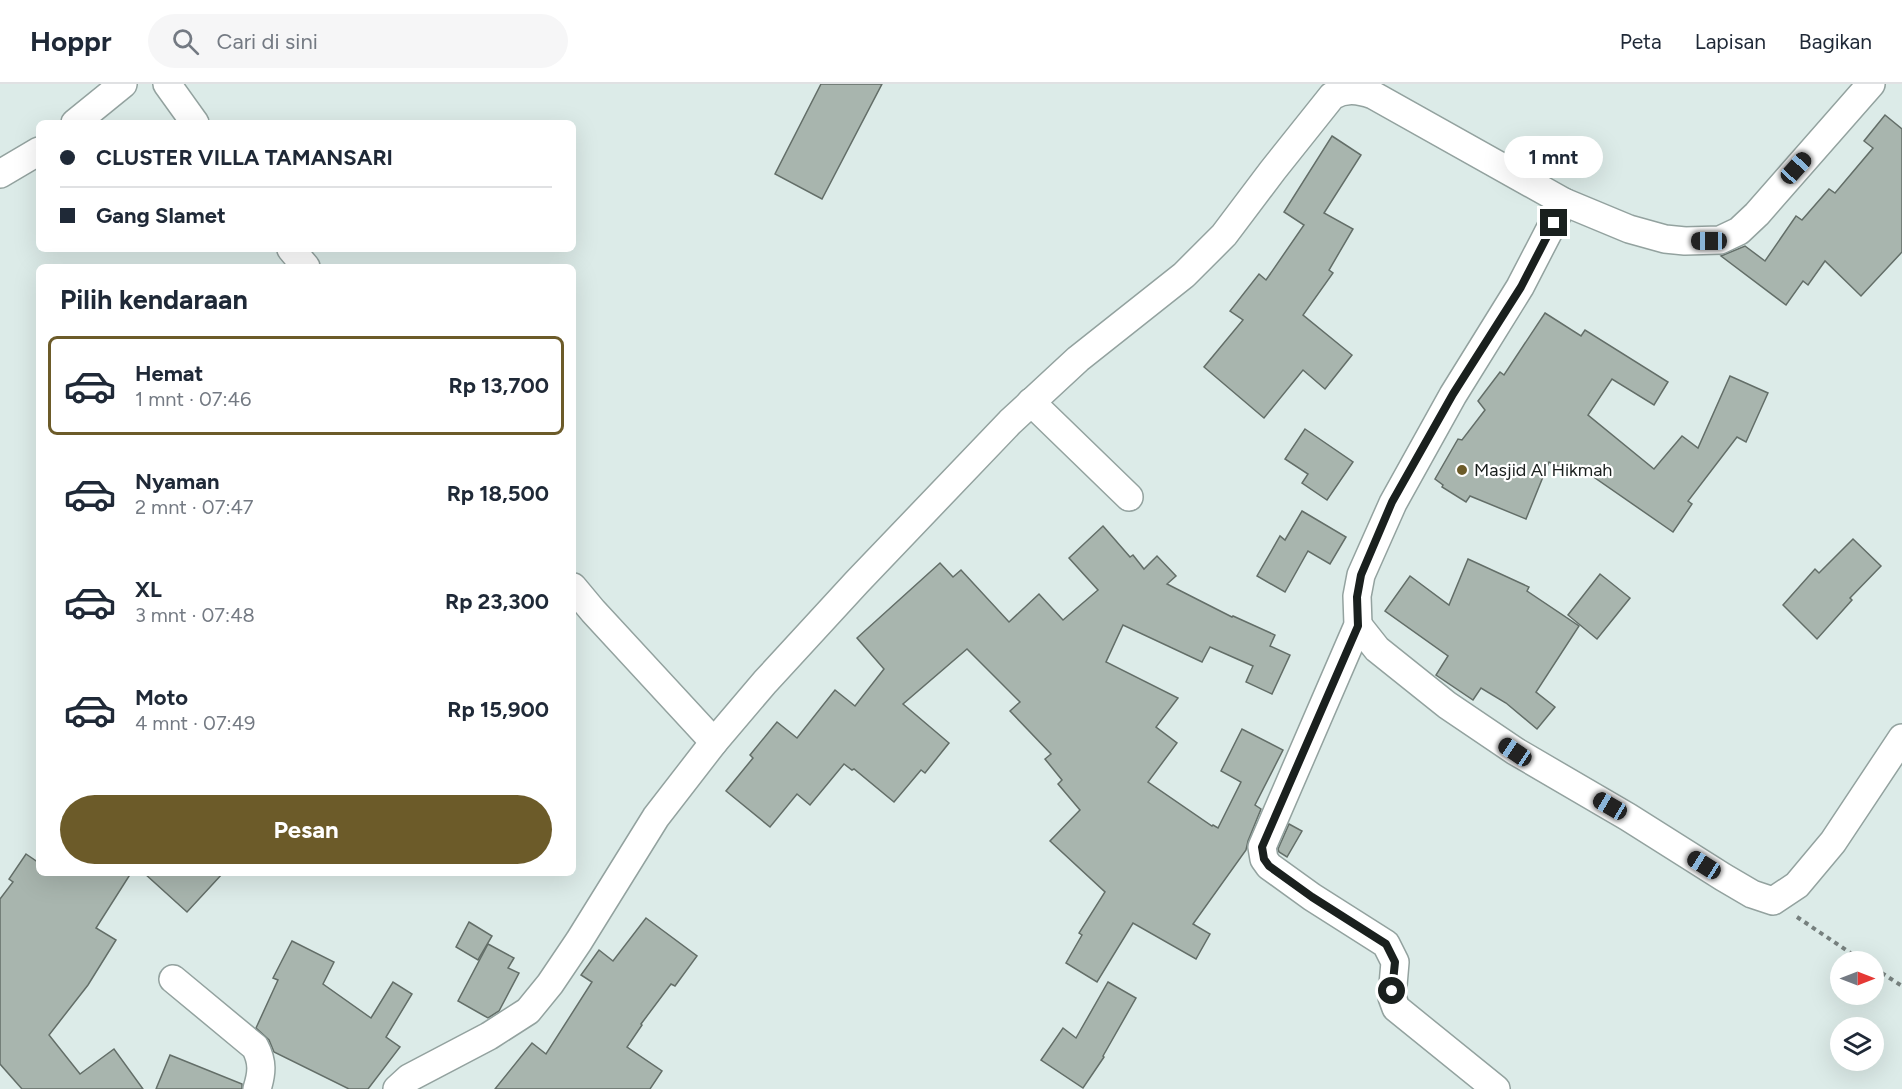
<!DOCTYPE html>
<html lang="id">
<head>
<meta charset="utf-8">
<style>
  body { margin:0; font-family:Figtree,sans-serif; background:#f6f6f7; color:#1f2937; height:100vh; display:flex; flex-direction:column; font-size:22px; white-space:nowrap }
  * { box-sizing:border-box; margin:0 }
  p { font-size:20px; color:#747a83 }
  .icon { flex:none; width:33px; height:33px; fill:none; stroke:currentColor; stroke-width:2; stroke-linecap:round; stroke-linejoin:round }
  .map { position:relative; flex:1; overflow:hidden }
  .sheet { position:absolute; left:36px; top:180px; width:540px; height:612px; display:flex; flex-direction:column; background:#fff; border-radius:9px; box-shadow:0 6px 24px #0002 }
  .sheet>* { flex:none }
  .hud { position:absolute; left:36px; top:36px; width:540px; height:132px; border-radius:9px; box-shadow:0 6px 24px #0002; display:grid; align-content:center; height:132px; padding:0 24px; background:#fff }
  .needle { width:39px; rotate:90deg }
  .buttons { position:absolute; left:1830px; top:867px; display:grid; gap:12px }
  .buttons a { display:grid; place-items:center; width:54px; height:54px; border-radius:50%; background:#fff; box-shadow:0 6px 24px #0002; font-size:30px }
  .end { position:absolute; width:27px; height:27px; margin:-14px; border:8px solid #1a201e; background:#fff; box-shadow:0 0 0 3px #fff }
  .from { border-radius:50% }
  .bubble { position:absolute; height:42px; border-radius:21px; background:#fff; box-shadow:0 6px 24px #0002; font-size:20px; font-weight:700; line-height:42px; text-align:center }
  .car { position:absolute; width:18px; height:36px; margin:-18px -9px; border-radius:8px; box-shadow:0 0 4px 2px #0007; background:linear-gradient(#222 24%,#8ab4d8 0 40%,#222 0 76%,#8ab4d8 0 86%,#222 0) }
  .hud b { display:flex; align-items:center; gap:21px; height:57px; font-size:22px }
  .hud b+b { border-top:2px solid #e0e1e3 }
  .hud i { width:15px; height:15px; background:#1f2937 }
  ul { padding:0; list-style:none }
  li { display:flex; align-items:center; gap:18px; height:99px; margin:0 12px 9px; padding:0 12px; border:3px solid transparent; border-radius:9px }
  li div { flex:1 }
  li b { display:block; font-size:22px }
  li em { font-style:normal; font-weight:700 }
  li.current { border-color:#6c5b29 }
  li>.icon { width:54px; height:54px; stroke-width:1.5 }
  h2 { padding:0 24px; font-size:27px; line-height:72px }
  .primary-button { display:flex; gap:12px; margin-top:auto; padding:12px 24px }
  .primary-button a { flex:1; height:69px; border-radius:36px; background:#6c5b29; color:#fff; font-size:24px; font-weight:700; line-height:69px; text-align:center }
  header { display:flex; align-items:center; gap:36px; box-sizing:border-box; height:84px; padding:0 30px; background:#fff; border-bottom:2px solid #e0e1e3 }
  header strong { font-size:28px }
  nav { display:flex; gap:33px; margin-inline-start:auto; font-size:21px }
  .search { width:420px; height:54px; background:#f6f6f7; display:flex; align-items:center; gap:15px; box-sizing:border-box; padding:0 21px; border-radius:33px; color:#747a83; font-size:22px }
  .map>svg:first-child { display:block }
  .building { fill:#a8b5ae; stroke:#636e68; stroke-width:1.5 }
  .lines { fill:none; stroke-linecap:round; stroke-linejoin:round }
  .street-casing { stroke:#93a29f; stroke-width:30 }
  .path { stroke:#76807e; stroke-width:4; stroke-dasharray:4.5 4.5; stroke-linecap:butt }
  .street { stroke:#fff; stroke-width:27 }
  .route { stroke:#1a201e; stroke-width:8 }
  .poi-dot { fill:#6c5b29; stroke:#fff; stroke-width:2 }
  .labels { text-anchor:middle; stroke-width:4.5; stroke-linejoin:round; paint-order:stroke }
  .poi-label { font-size:18px; fill:#1a201e; stroke:#fff; text-anchor:start }
</style>
</head>
<body>
<header>
<strong>Hoppr</strong>
<div class="search"><svg class="icon" aria-label="search" viewBox="0 0 24 24"><circle cx="10" cy="10" r="6"/><path d="M15 15l6 6"/></svg>Cari di sini</div>
<nav><a>Peta</a><a>Lapisan</a><a>Bagikan</a></nav>
</header>
<div class="map">
<svg width="1902" height="1005" viewBox="0 0 1902 1005">
  <rect width="100%" height="100%" fill="#dcebe8"/>
  <g class="building">
    <path d="M821,0H882L822,115L775,90Z"/>
    <path d="M1885,31L1902,45V168L1861,212L1825,177L1808,201L1803,197L1786,221L1721,172L1745,162L1765,177L1796,132L1802,136L1829,105L1835,109L1873,64L1864,57Z"/>
    <path d="M1332,52L1361,71L1324,129L1353,145L1329,186L1333,189L1303,231L1352,271L1325,305L1303,286L1264,334L1204,283L1243,236L1230,227L1259,190L1266,196L1304,141L1284,128Z"/>
    <path d="M1545,229L1581,252L1585,246L1668,298L1654,321L1612,295L1588,331L1654,385L1682,352L1698,364L1730,292L1768,309L1746,358L1737,353L1688,417L1692,420L1673,448L1582,385L1577,391L1549,378L1526,435L1470,412L1466,418L1442,403L1443,401L1435,395L1458,355L1462,356L1485,326L1478,317L1500,288L1504,291Z"/>
    <path d="M1305,345L1353,378L1327,416L1302,399L1308,390L1285,375Z"/>
    <path d="M1302,427L1346,453L1330,480L1308,467L1285,508L1257,492L1280,452L1285,456Z"/>
    <path d="M1103,442L1130,473L1133,471L1144,485L1157,472L1176,492L1167,500L1232,533L1233,532L1275,551L1270,562L1290,571L1272,610L1246,598L1253,582L1210,563L1202,578L1123,541L1106,578L1178,614L1156,643L1177,659L1148,698L1212,742L1213,741L1218,744L1241,698L1221,687L1242,645L1283,666L1255,721L1261,725L1248,757L1246,766L1193,840L1210,850L1196,875L1133,839L1097,898L1066,879L1082,851L1079,849L1105,808L1050,757L1080,726L1058,700L1062,696L1045,675L1051,670L1010,627L1020,618L967,565L903,620L949,659L925,689L921,686L894,718L854,685L852,686L844,680L810,721L797,710L770,743L726,707L753,674L750,671L777,638L797,654L835,606L855,622L884,585L857,554L940,479L953,493L961,486L1009,538L1039,510L1063,536L1098,506L1069,474Z"/>
    <path d="M1853,455L1881,482L1850,514L1852,516L1817,555L1783,521L1815,485L1819,489Z"/>
    <path d="M1468,475L1529,503L1527,507L1579,542L1536,608L1555,623L1537,645L1506,619L1481,604L1473,616L1436,591L1448,572L1385,527L1410,492L1449,521Z"/>
    <path d="M1600,490L1630,514L1597,555L1568,531Z"/>
    <path d="M1289,740L1302,747L1287,773L1279,768L1278,765Z"/>
    <path d="M26,770L39,779V789H131L96,844L116,856L88,901L49,951L80,990L114,965L143,1005H22L0,980V815L13,798L9,795Z"/>
    <path d="M144,789H223L187,828Z"/>
    <path d="M646,834L697,872L675,902L671,900L641,940L642,941L627,963L662,987L650,1005H495L532,959L546,970L592,898L581,891L599,866L613,877Z"/>
    <path d="M469,838L492,852L478,876L456,863Z"/>
    <path d="M292,857L334,878L323,900L371,934L393,898L412,910L386,953L400,963L368,1005H349L274,968L269,956L256,944L278,896L273,894Z"/>
    <path d="M488,860L514,874L508,884L519,889L499,927L488,934L458,917Z"/>
    <path d="M1108,898L1136,914L1103,972L1104,973L1083,1004L1041,976L1063,944L1076,954Z"/>
    <path d="M170,971L242,1000V1005H156Z"/>
  </g>
  <g class="lines">
    <g class="street-casing">
      <g id="street">
        <path d="M167,0L195,39"/>
        <path d="M75,39L123,0"/>
        <path d="M0,90L39,67"/>
        <path d="M291,165L306,183"/>
        <path d="M1031,318L1129,413"/>
        <path d="M573,503L593,527L714,658"/>
        <path d="M1358,541L1377,565L1447,621L1515,667L1628,733L1723,793L1752,810L1773,817L1797,801L1833,758L1902,654"/>
        <path d="M173,895L255,963C263,978 262,989 257,1005"/>
        <path d="M397,1005L409,994L489,952L528,927L550,900L579,857L656,733L714,658L765,598L857,498L1010,338L1078,275L1184,191L1224,151L1273,86L1332,12C1346,4 1358,6 1373,11L1564,118L1629,145L1665,155L1685,157L1720,156L1739,147L1757,130L1871,0"/>
        <path d="M1496,1005L1396,924L1392,913L1395,878L1386,860L1312,813L1269,782L1264,775L1262,763L1358,541L1357,512L1361,491L1393,419L1453,311L1520,203L1564,118"/>
      </g>
    </g>
    <g class="path">
      <path d="M1797,833L1864,878"/>
      <path d="M1874,884L1902,902"/>
    </g>
    <use href="#street" class="street"/>
  </g>
  <g class="lines">
    <path class="route" d="M1392,907L1395,878L1386,860L1312,813L1269,782L1264,775L1262,763L1358,542L1357,513L1361,491L1392,418L1453,310L1521,203L1554,139"/>
  </g>
  <circle class="poi-dot" cx="1462" cy="386" r="6"/>
  <g class="labels">
    <g class="poi-label">
      <text x="1474" y="392">Masjid Al Hikmah</text>
    </g>
  </g>
</svg>
<div class="buttons">
<a><svg class="needle" viewBox="-14 -14 28 28"><path d="M0-13l5 13h-10z" fill="#e53935"/><path d="M0 13l5-13h-10z" fill="#747a83"/></svg></a>
<a><svg class="icon" aria-label="layers" viewBox="0 0 24 24"><path d="M12 4l9 5-9 5-9-5zM3 14l9 5 9-5"/></svg></a>
</div>
<i class="end from" style="left:1392px;top:907px"></i>
<i class="end" style="left:1554px;top:139px"></i>
<div class="bubble" style="left:1504px;top:52px;width:99px">1 mnt</div>
<i class="car" style="left:1796px;top:84px;rotate:42deg"></i>
<i class="car" style="left:1709px;top:157px;rotate:270deg"></i>
<i class="car" style="left:1515px;top:668px;rotate:304deg"></i>
<i class="car" style="left:1610px;top:722px;rotate:300deg"></i>
<i class="car" style="left:1704px;top:781px;rotate:302deg"></i>
<div class="hud">
<b><i class="from"></i>CLUSTER VILLA TAMANSARI</b>
<b><i></i>Gang Slamet</b>
</div>
<section class="sheet">
<h2>Pilih kendaraan</h2>
<ul>
<li class="current"><svg class="icon" aria-label="car" viewBox="0 0 24 24"><path d="M5 17H2v-5l4-1 3-4h7l3 4 3 1v5h-3M9 17h6M6 11h13"/><circle cx="7" cy="17" r="2"/><circle cx="17" cy="17" r="2"/></svg><div><b>Hemat</b><p>1 mnt · 07:46</p></div><em>Rp 13,700</em></li>
<li><svg class="icon" aria-label="car" viewBox="0 0 24 24"><path d="M5 17H2v-5l4-1 3-4h7l3 4 3 1v5h-3M9 17h6M6 11h13"/><circle cx="7" cy="17" r="2"/><circle cx="17" cy="17" r="2"/></svg><div><b>Nyaman</b><p>2 mnt · 07:47</p></div><em>Rp 18,500</em></li>
<li><svg class="icon" aria-label="car" viewBox="0 0 24 24"><path d="M5 17H2v-5l4-1 3-4h7l3 4 3 1v5h-3M9 17h6M6 11h13"/><circle cx="7" cy="17" r="2"/><circle cx="17" cy="17" r="2"/></svg><div><b>XL</b><p>3 mnt · 07:48</p></div><em>Rp 23,300</em></li>
<li><svg class="icon" aria-label="car" viewBox="0 0 24 24"><path d="M5 17H2v-5l4-1 3-4h7l3 4 3 1v5h-3M9 17h6M6 11h13"/><circle cx="7" cy="17" r="2"/><circle cx="17" cy="17" r="2"/></svg><div><b>Moto</b><p>4 mnt · 07:49</p></div><em>Rp 15,900</em></li>
</ul>
<div class="primary-button"><a>Pesan</a></div>
</section>
</div>
</body>
</html>
